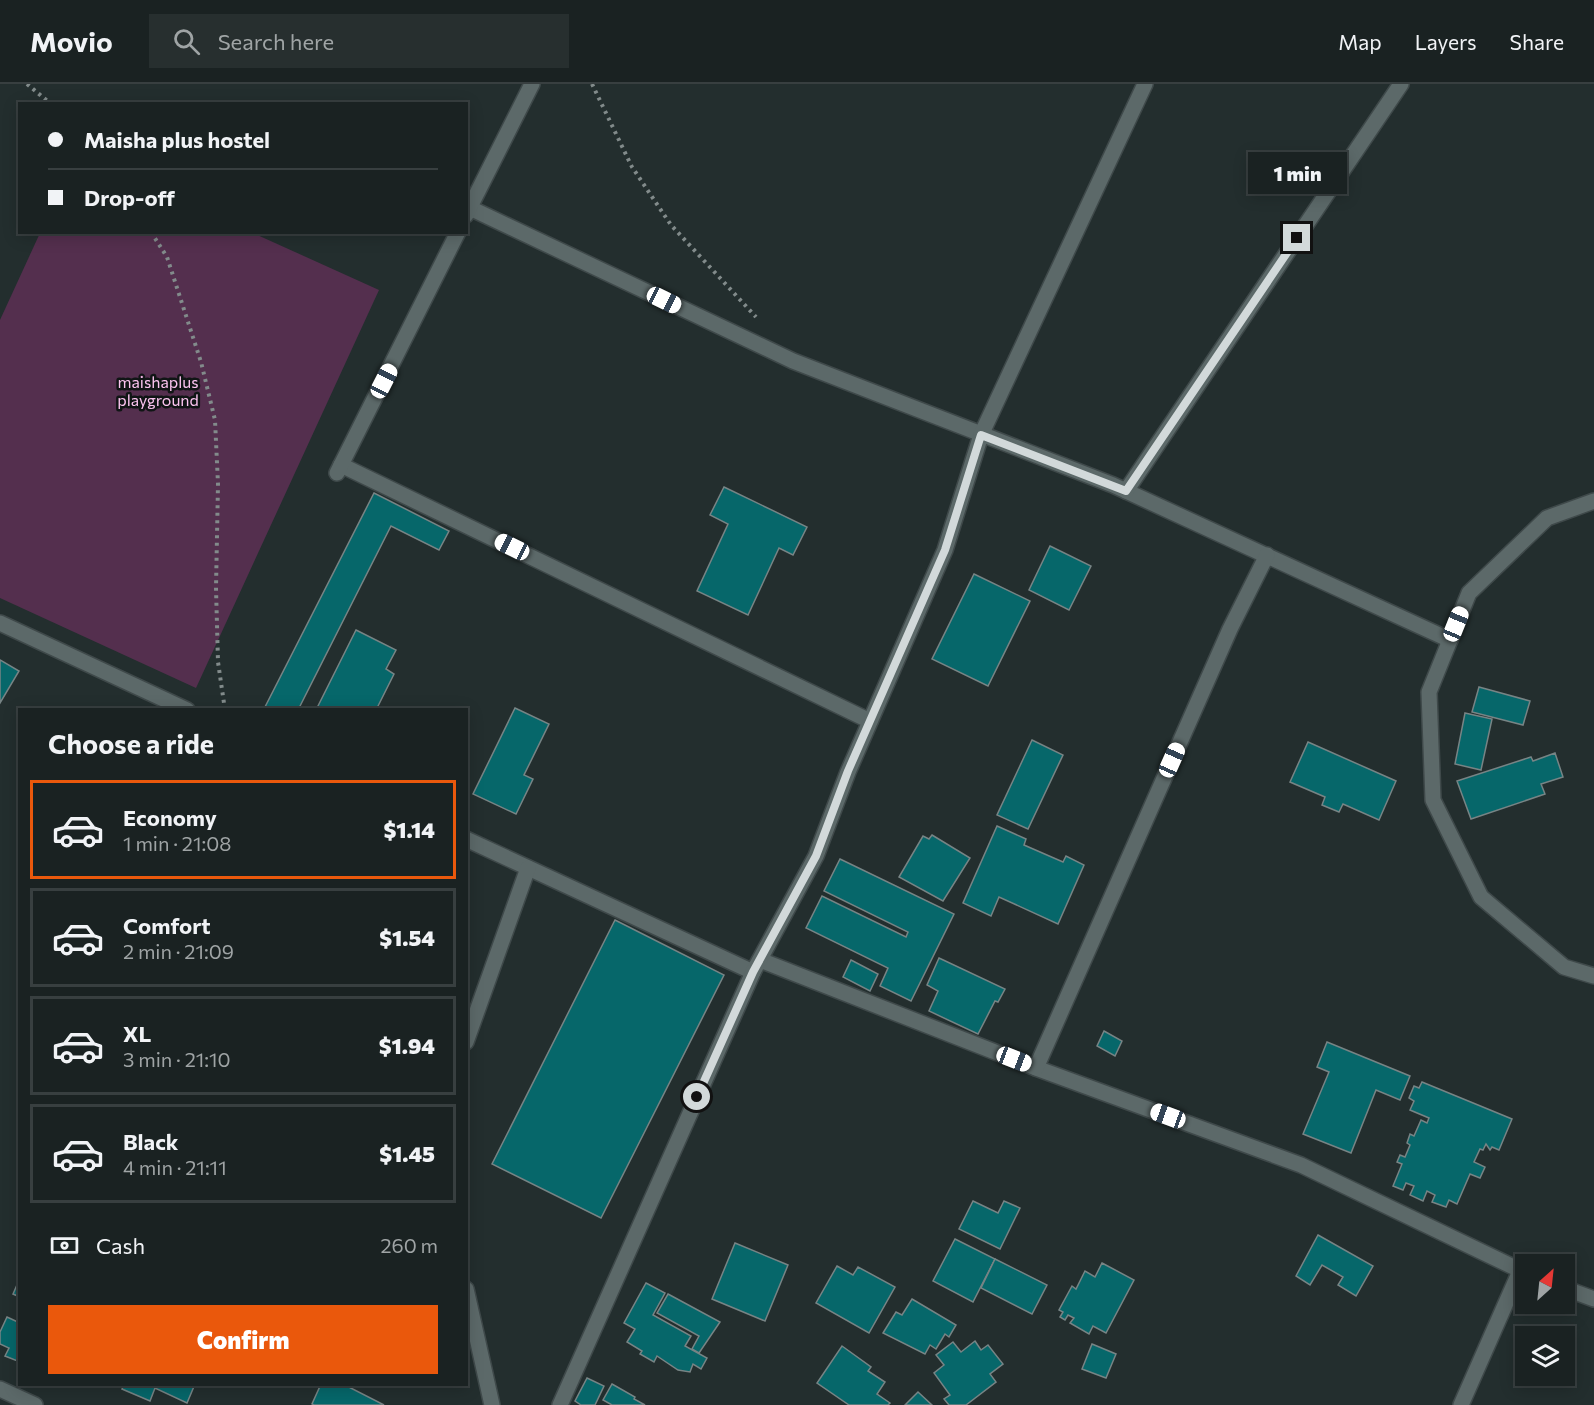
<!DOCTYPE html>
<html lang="en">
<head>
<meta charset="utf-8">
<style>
  body { margin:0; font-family:Commissioner,sans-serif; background:#272f2f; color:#f1f3f6; height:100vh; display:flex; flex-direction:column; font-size:22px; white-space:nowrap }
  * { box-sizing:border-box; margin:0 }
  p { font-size:20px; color:#9fa4a5 }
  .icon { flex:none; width:33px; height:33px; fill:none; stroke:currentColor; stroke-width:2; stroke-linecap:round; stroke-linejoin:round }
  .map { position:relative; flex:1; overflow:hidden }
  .side { position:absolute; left:18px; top:624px; width:450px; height:678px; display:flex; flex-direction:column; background:#1a2222; border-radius:0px; box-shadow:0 3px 15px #0003,0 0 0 2px #383f40 }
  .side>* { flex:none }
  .top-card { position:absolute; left:18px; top:18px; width:450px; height:132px; border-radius:0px; box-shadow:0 3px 15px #0003,0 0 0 2px #383f40; display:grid; align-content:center; height:132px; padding:0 30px; background:#1a2222 }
  .needle { width:39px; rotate:27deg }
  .buttons { position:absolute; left:1515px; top:1170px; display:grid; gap:12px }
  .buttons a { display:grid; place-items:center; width:60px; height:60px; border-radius:0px; background:#1a2222; box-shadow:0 3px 15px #0003,0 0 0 2px #383f40; font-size:30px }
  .end { position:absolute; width:27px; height:27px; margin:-14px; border:8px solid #d2d9da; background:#111; box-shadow:0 0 0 3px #111 }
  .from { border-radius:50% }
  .bubble { position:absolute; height:42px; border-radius:0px; background:#1a2222; box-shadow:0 3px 15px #0003,0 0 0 2px #383f40; font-size:20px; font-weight:800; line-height:42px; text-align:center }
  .car { position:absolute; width:18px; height:36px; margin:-18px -9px; border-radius:8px; box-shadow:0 0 4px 2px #0007; background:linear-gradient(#fff 24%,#345 0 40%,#fff 0 76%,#345 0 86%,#fff 0) }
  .top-card b { display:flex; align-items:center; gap:21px; height:57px; font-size:22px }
  .top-card b+b { border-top:2px solid #383f40 }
  .top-card i { width:15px; height:15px; background:#f1f3f6 }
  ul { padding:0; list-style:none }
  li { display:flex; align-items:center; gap:18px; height:99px; margin:0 12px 9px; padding:0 18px; border:3px solid #383f40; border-radius:0px }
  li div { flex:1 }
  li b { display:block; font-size:22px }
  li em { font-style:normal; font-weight:800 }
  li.active { border-color:#ea580c }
  li>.icon { width:54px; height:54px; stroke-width:1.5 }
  h2 { padding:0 30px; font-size:27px; line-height:72px }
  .pay { display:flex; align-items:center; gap:15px; height:66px; padding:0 30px; font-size:22px }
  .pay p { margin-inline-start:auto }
  .button { display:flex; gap:12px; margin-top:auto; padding:12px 30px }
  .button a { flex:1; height:69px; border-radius:0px; background:#ea580c; color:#fff; font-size:24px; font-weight:800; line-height:69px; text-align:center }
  header { display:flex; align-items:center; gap:36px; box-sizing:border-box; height:84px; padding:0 30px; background:#1a2222; border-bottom:2px solid #383f40 }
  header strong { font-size:28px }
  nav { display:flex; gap:33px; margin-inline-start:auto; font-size:21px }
  .search { width:420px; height:54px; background:#272f2f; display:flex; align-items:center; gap:15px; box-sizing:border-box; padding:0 21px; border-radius:0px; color:#9fa4a5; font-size:22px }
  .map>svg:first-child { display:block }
  .green { fill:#542f4e }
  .building { fill:#06676a; stroke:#778485; stroke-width:1.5 }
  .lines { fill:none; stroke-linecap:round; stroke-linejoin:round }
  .minor-casing { stroke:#3f494a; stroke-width:18 }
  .path { stroke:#828b8b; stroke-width:4; stroke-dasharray:3 4.5; stroke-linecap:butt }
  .minor { stroke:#5c6969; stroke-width:15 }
  .route { stroke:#d2d9da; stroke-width:8 }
  .labels { text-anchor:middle; stroke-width:5; stroke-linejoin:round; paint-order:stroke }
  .park-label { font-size:16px; fill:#fcc4f0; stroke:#101515 }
</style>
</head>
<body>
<header>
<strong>Movio</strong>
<div class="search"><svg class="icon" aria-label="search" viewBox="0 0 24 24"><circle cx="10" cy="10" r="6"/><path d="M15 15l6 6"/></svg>Search here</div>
<nav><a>Map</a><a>Layers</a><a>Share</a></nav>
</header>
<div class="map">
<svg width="1594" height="1321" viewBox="0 0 1594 1321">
  <rect width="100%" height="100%" fill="#232e2e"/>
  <path class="green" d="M40,149H253L379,206L196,604L0,514V236Z"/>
  <g class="building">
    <path d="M724,403L807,443L793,471L779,464L748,531L697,507L728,440L710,431Z"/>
    <path d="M374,409L449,447L439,466L391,442L298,626H270L265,623Z"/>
    <path d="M1050,462L1091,482L1069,526L1029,506Z"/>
    <path d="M974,490L1030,517L988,602L932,575Z"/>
    <path d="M356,546L396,566L386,585L394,590L376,626H316Z"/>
    <path d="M0,576L19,587L0,619Z"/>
    <path d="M1479,603L1530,617L1523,641L1472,628Z"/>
    <path d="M515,624L549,640L524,691L533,695L516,730L473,710Z"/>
    <path d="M1465,629L1492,635L1481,686L1455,680Z"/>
    <path d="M1032,656L1063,671L1028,745L997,731Z"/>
    <path d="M1308,658L1396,697L1379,736L1343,720L1339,728L1322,721L1325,713L1290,698Z"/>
    <path d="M1555,669L1563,693L1541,700L1545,710L1471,735L1457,697L1531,673L1533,677Z"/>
    <path d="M997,742L1026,755L1024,761L1063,778L1066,772L1084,781L1058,840L999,813L991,832L963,819Z"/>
    <path d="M932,751L970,774L943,817L899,793L923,752L929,755Z"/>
    <path d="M840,775L954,830L911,917L880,902L888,884L806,844L822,812L906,853L908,848L824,807Z"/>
    <path d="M615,836L724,891L601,1134L492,1080Z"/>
    <path d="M939,874L1005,905L998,918L995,917L978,950L929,927L938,907L927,901Z"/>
    <path d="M851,876L878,890L870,907L843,893Z"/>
    <path d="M1104,947L1122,957L1115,972L1097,962Z"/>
    <path d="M1327,958L1410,992L1400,1016L1376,1006L1351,1069L1303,1050L1329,988L1317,983Z"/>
    <path d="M1422,998L1512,1035L1499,1066L1492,1063L1490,1066L1486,1060L1483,1066L1480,1065L1474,1078L1485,1083L1480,1094L1470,1090L1457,1120L1449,1116L1446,1123L1432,1118L1435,1111L1427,1107L1423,1117L1410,1111L1414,1102L1406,1099L1403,1106L1393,1102L1402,1080L1397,1078L1400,1071L1405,1073L1410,1061L1407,1059L1410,1050L1414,1052L1421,1036L1427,1039L1429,1034L1410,1026L1414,1017L1409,1014L1414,1002L1419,1004Z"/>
    <path d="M973,1117L998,1129L1004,1117L1020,1124L1000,1165L959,1145Z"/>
    <path d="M1318,1151L1373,1182L1356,1212L1338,1201L1343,1193L1322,1181L1310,1201L1296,1192Z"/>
    <path d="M955,1155L995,1175L973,1218L933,1197Z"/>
    <path d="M735,1159L788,1181L765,1237L712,1215Z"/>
    <path d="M995,1175L1047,1201L1032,1230L981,1204Z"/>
    <path d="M1102,1179L1134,1196L1106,1249L1093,1242L1089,1250L1070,1239L1074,1234L1068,1231L1065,1236L1060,1233L1063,1228L1059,1226L1072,1202L1076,1205L1085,1187L1095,1193Z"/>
    <path d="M837,1182L853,1191L858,1183L895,1203L869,1249L816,1219Z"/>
    <path d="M20,1194V1213L13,1210Z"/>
    <path d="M646,1199L665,1209L653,1231L691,1252L685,1262L707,1274L701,1285L693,1280L690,1288L678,1286L657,1272L654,1278L640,1270L642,1267L627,1258L635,1245L624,1239Z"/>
    <path d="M668,1210L720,1238L699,1269L692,1265L699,1252L657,1229Z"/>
    <path d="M912,1215L956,1241L949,1253L945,1250L936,1265L930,1261L925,1270L883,1249L896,1228L902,1231Z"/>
    <path d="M7,1233L20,1239V1278L5,1272L9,1264L0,1260V1248Z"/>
    <path d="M975,1257L981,1266L988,1261L1003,1280L990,1290L996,1298L966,1321H949L944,1315L950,1311L934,1289L944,1281L936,1271L953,1258L961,1268Z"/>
    <path d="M1092,1260L1116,1270L1106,1294L1082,1285Z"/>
    <path d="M842,1262L871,1283L868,1287L885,1298L877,1310L890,1319L888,1321H849L817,1299Z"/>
    <path d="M587,1294L604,1302L595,1321H581L575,1317Z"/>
    <path d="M124,1300H195L187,1319L155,1304L150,1317L122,1305Z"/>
    <path d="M321,1300H343L384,1321H314L312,1320Z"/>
    <path d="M612,1300L635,1313L634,1315L645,1321H612L603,1316Z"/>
    <path d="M918,1308L932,1321H905Z"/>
  </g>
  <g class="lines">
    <g class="minor-casing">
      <g id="minor">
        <path d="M470,124L793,277L1113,401L1450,556"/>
        <path d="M466,131L532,0"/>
        <path d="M341,381L870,637"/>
        <path d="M337,389L458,148"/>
        <path d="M1126,407L1401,0"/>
        <path d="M1594,417L1547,434L1469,509L1429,608L1433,716L1481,813L1564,883L1594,892"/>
        <path d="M0,539L187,626"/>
        <path d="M466,755L753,888"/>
        <path d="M760,876L1036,984L1301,1081L1526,1189"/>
        <path d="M466,958L528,784"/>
        <path d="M1036,984L1230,545L1267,471"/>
        <path d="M1564,1204L1594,1215"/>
        <path d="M466,1205L492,1321"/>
        <path d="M0,1305L35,1321"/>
        <path d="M560,1321L753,888L816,772L848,688L945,466L981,351L1145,0"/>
        <path d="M1461,1321L1520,1187"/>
      </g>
    </g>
    <g class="path">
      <path d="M27,0L51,20"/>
      <path d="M592,0L632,83L671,141L756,233"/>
      <path d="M151,148L167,173L201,278L215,336L218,400L216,504L218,578L225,626"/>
    </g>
    <use href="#minor" class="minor"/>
  </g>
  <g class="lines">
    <path class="route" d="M697,1013L753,888L816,772L848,687L945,466L981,351L1126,407L1297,154"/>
  </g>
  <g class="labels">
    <g class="park-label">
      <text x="158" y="304">maishaplus<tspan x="158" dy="18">playground</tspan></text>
    </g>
  </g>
</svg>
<div class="buttons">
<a><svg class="needle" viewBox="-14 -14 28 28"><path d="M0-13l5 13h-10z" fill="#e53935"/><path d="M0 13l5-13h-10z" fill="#9fa4a5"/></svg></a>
<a><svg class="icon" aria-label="layers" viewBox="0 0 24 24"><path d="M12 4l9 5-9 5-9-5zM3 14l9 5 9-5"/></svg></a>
</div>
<i class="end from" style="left:697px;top:1013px"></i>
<i class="end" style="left:1297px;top:154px"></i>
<div class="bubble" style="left:1248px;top:68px;width:99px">1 min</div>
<i class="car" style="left:664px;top:216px;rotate:116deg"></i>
<i class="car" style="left:384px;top:297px;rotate:27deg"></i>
<i class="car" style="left:512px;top:463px;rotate:296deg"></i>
<i class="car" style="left:1456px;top:540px;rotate:22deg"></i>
<i class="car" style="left:1172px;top:676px;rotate:24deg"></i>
<i class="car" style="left:1014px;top:975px;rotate:111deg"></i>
<i class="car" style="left:1168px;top:1032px;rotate:290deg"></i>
<div class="top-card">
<b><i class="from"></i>Maisha plus hostel</b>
<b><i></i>Drop-off</b>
</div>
<section class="side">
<h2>Choose a ride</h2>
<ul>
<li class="active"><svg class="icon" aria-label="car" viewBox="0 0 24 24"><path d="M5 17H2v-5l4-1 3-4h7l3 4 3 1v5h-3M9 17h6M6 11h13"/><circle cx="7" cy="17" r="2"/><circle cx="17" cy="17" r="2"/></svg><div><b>Economy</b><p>1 min · 21:08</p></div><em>$1.14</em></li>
<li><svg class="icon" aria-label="car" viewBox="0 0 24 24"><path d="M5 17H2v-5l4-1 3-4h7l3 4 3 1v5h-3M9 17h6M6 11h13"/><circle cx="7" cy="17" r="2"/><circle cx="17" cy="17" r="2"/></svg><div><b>Comfort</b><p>2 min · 21:09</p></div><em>$1.54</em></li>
<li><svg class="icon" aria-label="car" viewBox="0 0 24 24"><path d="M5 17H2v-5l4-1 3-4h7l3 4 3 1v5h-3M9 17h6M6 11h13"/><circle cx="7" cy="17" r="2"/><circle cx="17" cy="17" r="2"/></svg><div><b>XL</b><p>3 min · 21:10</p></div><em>$1.94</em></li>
<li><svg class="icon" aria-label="car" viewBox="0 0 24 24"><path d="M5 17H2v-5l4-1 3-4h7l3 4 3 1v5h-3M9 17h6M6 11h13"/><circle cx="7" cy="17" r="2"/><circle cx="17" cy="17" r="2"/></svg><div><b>Black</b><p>4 min · 21:11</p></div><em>$1.45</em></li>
</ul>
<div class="pay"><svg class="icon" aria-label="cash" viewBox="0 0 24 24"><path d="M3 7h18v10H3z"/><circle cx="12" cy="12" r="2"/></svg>Cash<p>260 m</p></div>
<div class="button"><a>Confirm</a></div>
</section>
</div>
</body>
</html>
